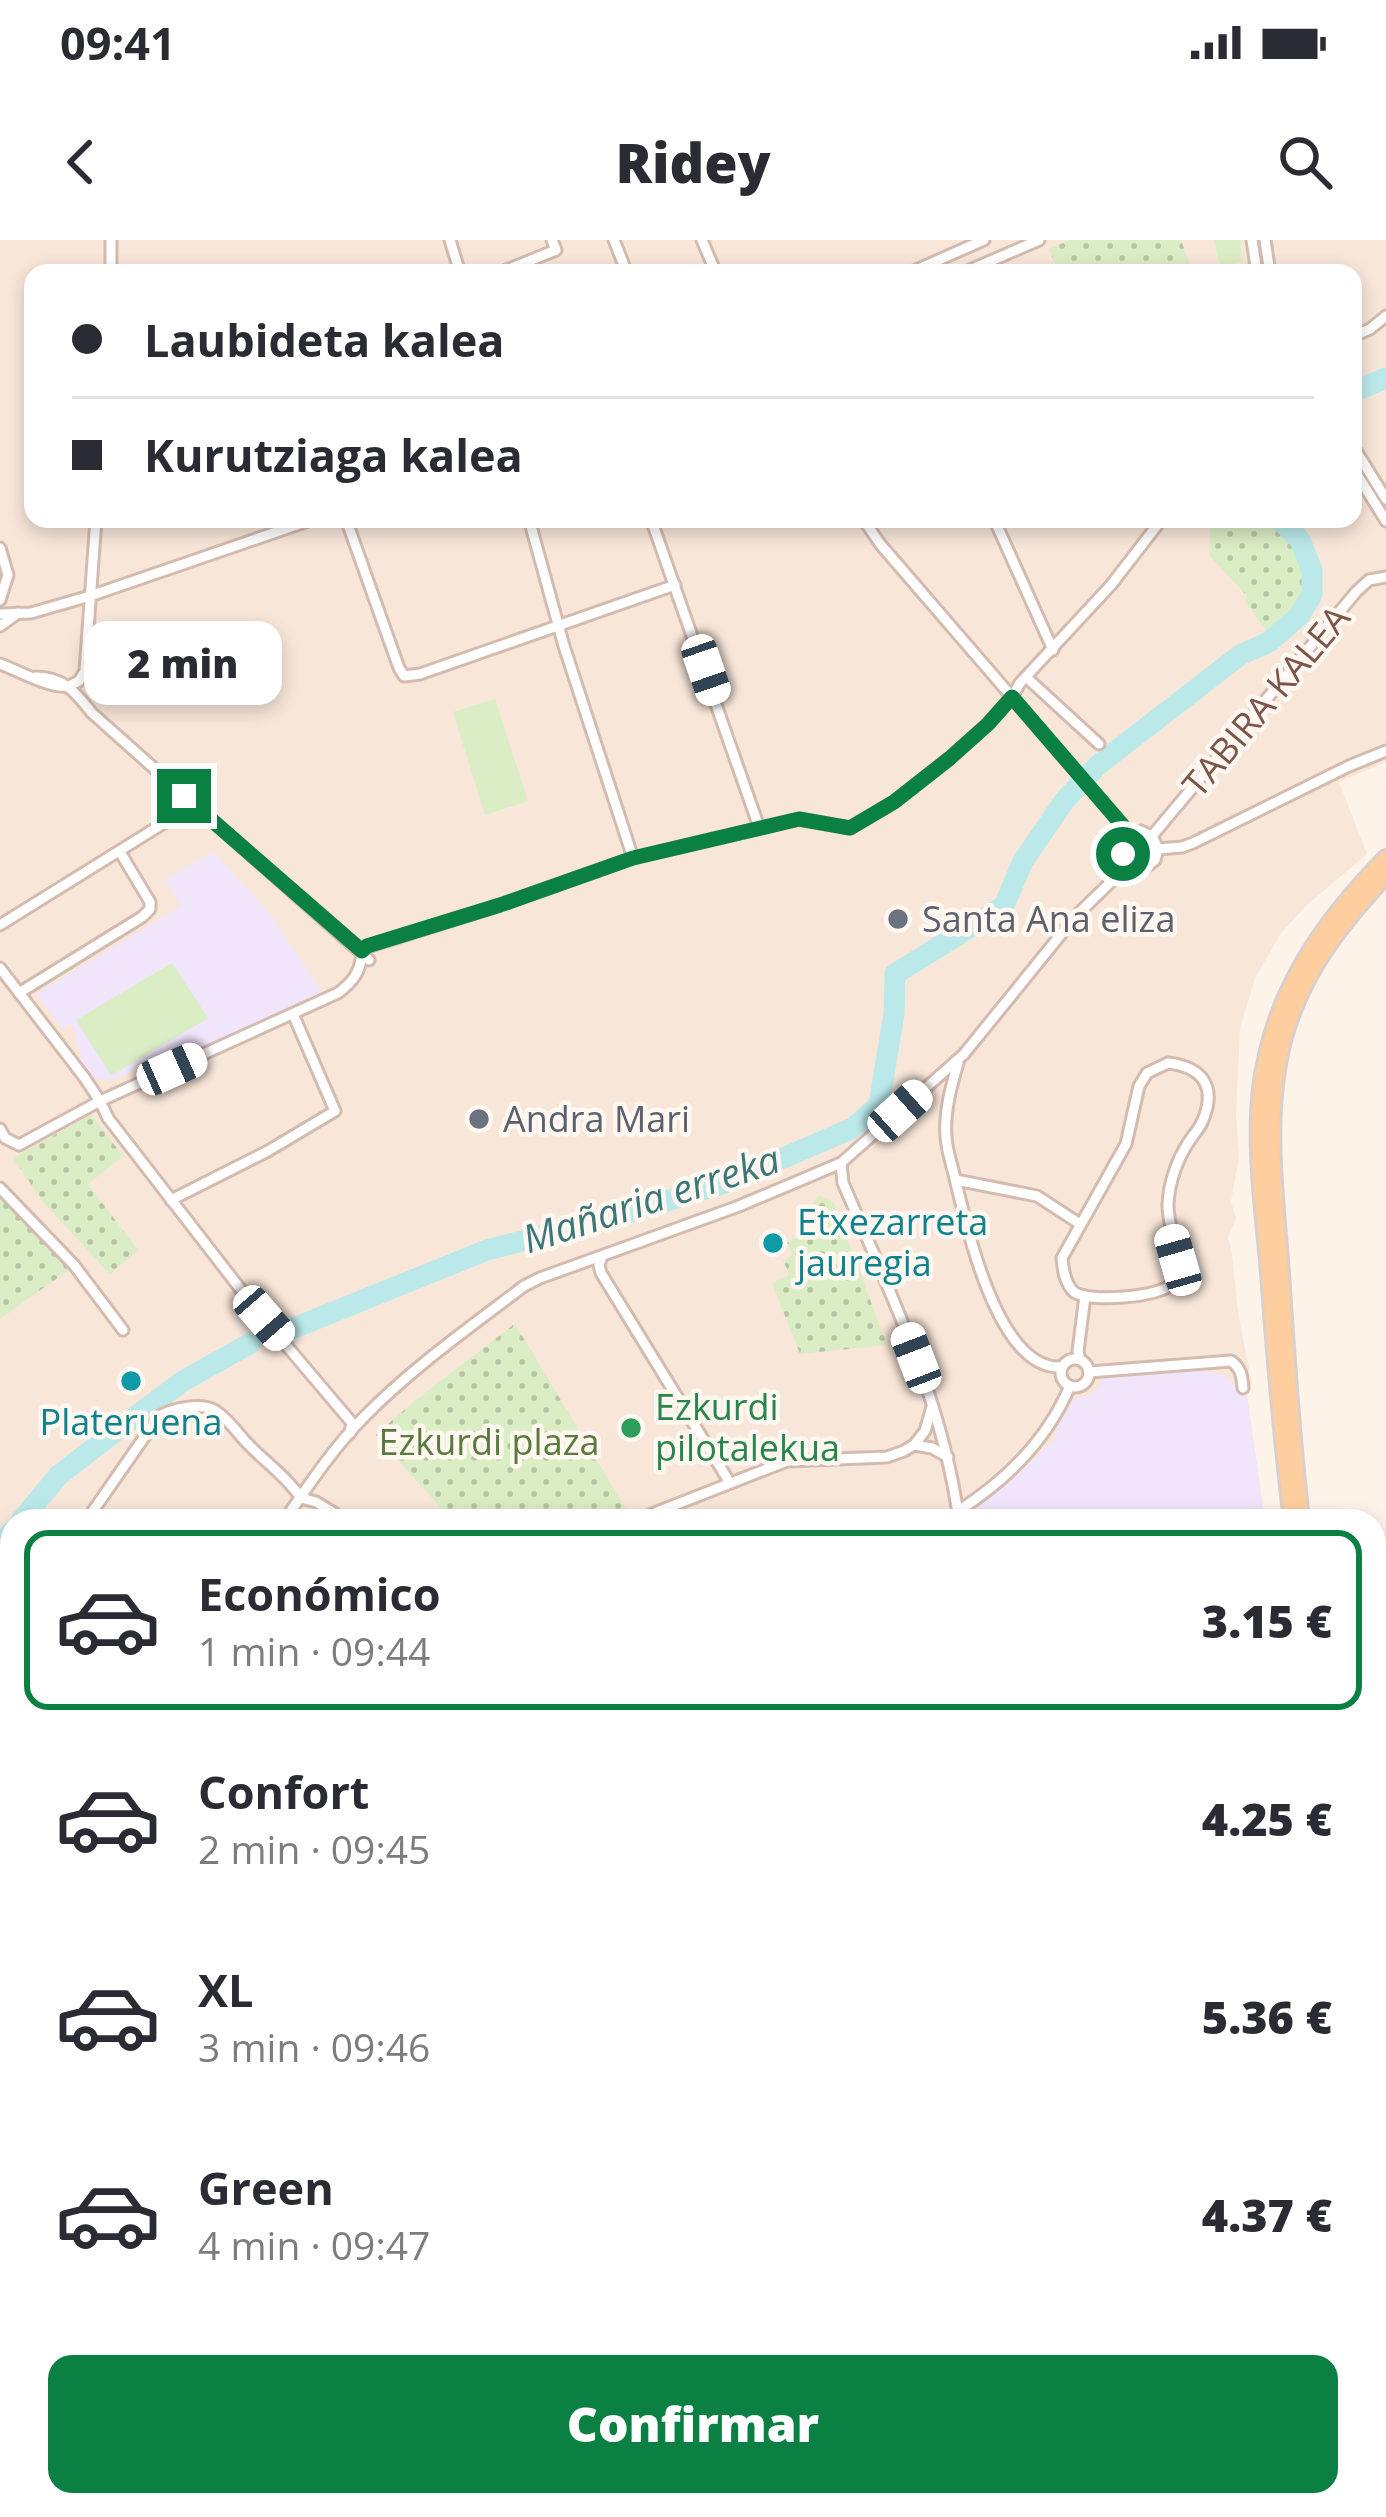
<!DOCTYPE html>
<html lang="es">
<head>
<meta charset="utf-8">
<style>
  body { margin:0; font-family:"Open Sans",sans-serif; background:#f7f7f7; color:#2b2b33; height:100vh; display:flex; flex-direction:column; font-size:45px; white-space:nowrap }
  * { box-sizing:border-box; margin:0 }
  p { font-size:39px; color:#7c7c81 }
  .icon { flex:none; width:66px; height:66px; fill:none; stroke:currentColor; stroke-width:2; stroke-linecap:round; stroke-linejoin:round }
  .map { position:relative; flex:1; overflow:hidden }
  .side { position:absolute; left:0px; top:1269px; width:1386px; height:1008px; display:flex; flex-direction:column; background:#fff; border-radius:36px 36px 0 0; box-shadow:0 6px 18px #0003 }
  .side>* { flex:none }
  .banner { position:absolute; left:24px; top:24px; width:1338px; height:264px; border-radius:24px; box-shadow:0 6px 18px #0003; display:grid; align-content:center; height:264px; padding:0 48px; background:#fff }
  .end { position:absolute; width:54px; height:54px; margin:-27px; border:15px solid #0b8043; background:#fff; box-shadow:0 0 0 6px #fff }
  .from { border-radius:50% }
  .bubble { position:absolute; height:84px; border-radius:24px; background:#fff; box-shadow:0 6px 18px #0003; font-size:39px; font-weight:800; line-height:84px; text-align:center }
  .car { position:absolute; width:36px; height:72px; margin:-36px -18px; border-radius:15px; box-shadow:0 0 9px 3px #0007; background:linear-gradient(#fff 24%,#345 0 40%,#fff 0 76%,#345 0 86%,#fff 0) }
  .banner b { display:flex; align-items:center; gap:42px; height:114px; font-size:45px }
  .banner b+b { border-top:3px solid #e1e1e2 }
  .banner i { width:30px; height:30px; background:#2b2b33 }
  ul { padding:21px 0 0; list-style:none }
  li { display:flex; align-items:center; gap:36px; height:180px; margin:0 24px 18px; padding:0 24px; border:6px solid transparent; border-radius:24px }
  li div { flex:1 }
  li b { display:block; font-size:45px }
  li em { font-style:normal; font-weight:800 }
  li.active { border-color:#0b8043 }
  li>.icon { width:108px; height:108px; stroke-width:1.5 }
  .button { display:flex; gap:24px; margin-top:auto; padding:24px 48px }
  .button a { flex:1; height:138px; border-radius:24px; background:#0b8043; color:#fff; font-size:48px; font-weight:800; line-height:138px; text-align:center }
  .status { display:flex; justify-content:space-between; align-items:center; height:84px; padding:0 60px; background:#fff; direction:ltr }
  .status svg { height:33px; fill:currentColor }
  header { display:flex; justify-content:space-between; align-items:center; height:156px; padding:0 48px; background:#fff; font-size:54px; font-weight:800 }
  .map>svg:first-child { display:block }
  .residential { fill:#f8e6d9; fill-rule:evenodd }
  .industrial { fill:#efe6e2 }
  .education { fill:#f0e5fb }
  .grass { fill:url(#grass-dots) }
  .garden { fill:#dbedc5 }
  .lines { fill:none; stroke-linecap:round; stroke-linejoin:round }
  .stream { stroke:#a0dbdc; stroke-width:3 }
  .river { stroke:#bbe9ea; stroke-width:21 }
  .minor-casing { stroke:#d4bbb0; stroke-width:15 }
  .tertiary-casing { stroke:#d4bbb0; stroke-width:16 }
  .secondary-casing { stroke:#d9bcaf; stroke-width:18 }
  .primary-casing { stroke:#dacfcc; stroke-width:20 }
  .minor { stroke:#fff; stroke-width:9 }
  .tertiary { stroke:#fff; stroke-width:10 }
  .secondary { stroke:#fff; stroke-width:12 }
  .primary { stroke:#ffce9e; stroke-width:14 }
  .route { stroke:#0b8043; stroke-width:15 }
  .worship-dot { fill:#6b7280; stroke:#fff7f0; stroke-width:4.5 }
  .culture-dot { fill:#0f9aa8; stroke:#fff7f0; stroke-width:4.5 }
  .leisure-dot { fill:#2e9e5b; stroke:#fff7f0; stroke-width:4.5 }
  .labels { text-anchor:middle; stroke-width:9; stroke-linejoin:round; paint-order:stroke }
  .street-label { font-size:36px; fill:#7b544a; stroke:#fff7f0 }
  .worship-label { font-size:36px; fill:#5b616d; stroke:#fff7f0; text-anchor:start }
  .culture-label { font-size:36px; fill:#0d838f; stroke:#fff7f0; text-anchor:start }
  .leisure-label { font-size:36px; fill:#27864d; stroke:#fff7f0; text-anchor:start }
  .park-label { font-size:36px; fill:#587b3e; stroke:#fff7f0 }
  .water-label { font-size:39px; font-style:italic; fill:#397779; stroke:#fff7f0 }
</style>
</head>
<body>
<div class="status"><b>09:41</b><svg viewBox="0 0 49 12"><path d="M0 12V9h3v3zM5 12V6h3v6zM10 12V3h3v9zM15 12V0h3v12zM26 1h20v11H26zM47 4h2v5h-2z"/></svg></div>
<header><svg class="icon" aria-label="back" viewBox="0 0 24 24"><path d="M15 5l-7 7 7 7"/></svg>Ridey<svg class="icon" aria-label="search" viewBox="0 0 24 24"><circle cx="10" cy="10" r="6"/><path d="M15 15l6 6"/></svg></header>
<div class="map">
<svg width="1386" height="2277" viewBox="0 0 1386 2277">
  <defs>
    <pattern id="grass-dots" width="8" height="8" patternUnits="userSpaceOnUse" patternTransform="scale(3)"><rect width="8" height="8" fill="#dbedc5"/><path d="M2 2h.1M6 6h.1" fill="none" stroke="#b7c3a2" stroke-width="1.8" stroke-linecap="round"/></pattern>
  </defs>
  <rect width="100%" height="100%" fill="#fef3e9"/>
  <g class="residential">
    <path d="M0,0H1386V522L1339,542L1367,614L1308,664L1281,693L1255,738L1240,789L1236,874L1239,917L1231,962L1236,978L1228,998L1232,1012L1238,1072L1252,1144L1247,1156L1265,1281H12V1434L0,1417ZM33,33H1353V279H33Z"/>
    <path d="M12,1530V2057L0,2055V1542Z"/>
    <path d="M1386,1947V2123L1374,2130V1955Z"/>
    <path d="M0,2094L12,2095V2265H218L228,2277H0Z"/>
    <path d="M306,2265H1256L1233,2277H319Z"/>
  </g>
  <path class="industrial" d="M1386,2194V2277H1359L1363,2265H1374V2231Z"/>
  <g class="education">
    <path d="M213,612L269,673L323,753L145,835L143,822L135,825L131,832L110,841L103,838L92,839L83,826L76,798L78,794L71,784L63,789L36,754L181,666L165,639Z"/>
    <path d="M1199,1131L1224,1135L1247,1155L1265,1281H974L973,1272L1056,1198L1054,1193L1074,1159L1090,1155L1100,1146L1103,1137Z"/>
  </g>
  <g class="grass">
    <path d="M1069,0H1181L1193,33H1054L1056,26L1049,9Z"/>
    <path d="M1211,279H1273C1281,290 1291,299 1298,310C1319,342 1296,379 1266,391L1245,361L1248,357L1209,315Z"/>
    <path d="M91,875L123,916L88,944L138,1010L110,1034L44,963L13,918Z"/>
    <path d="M0,953L70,1029L0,1079Z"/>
    <path d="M819,955L834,963L887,1105L800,1114L772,1043L789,1035L784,1022L793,1014L787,1003L800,995L807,1000L827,985L810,968Z"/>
    <path d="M514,1084L526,1102L626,1269L593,1281H447L448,1276L376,1195C419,1154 468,1122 514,1084Z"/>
    <path d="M306,2265H361L371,2277H319Z"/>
    <path d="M889,2265H1062L1069,2277H865Z"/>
  </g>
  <g class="garden">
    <path d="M1214,0H1240L1242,21L1221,29Z"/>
    <path d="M495,459L528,561L485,575L453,472Z"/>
    <path d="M172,723L208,778L111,836L76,780Z"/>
    <path d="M12,1849V1917L0,1918V1851Z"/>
  </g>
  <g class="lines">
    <path class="stream" d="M1287,2277L1317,2273L1351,2276"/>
    <g class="river">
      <path d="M1353,152L1386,138"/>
      <path d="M284,1092L487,1010L622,975L725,943L853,888L879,865L894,774L895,734L1004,666L1023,621L1065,560L1098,525L1240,415L1269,402L1299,376L1312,355V330L1300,300L1279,279"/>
      <path d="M21,1281L58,1236L108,1197L183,1141L251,1103"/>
      <path d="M0,1306L12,1291"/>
      <path d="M0,1452C6,1477 14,1497 0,1521"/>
      <path d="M0,2086L12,2089"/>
      <path d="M286,2265L304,2277"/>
    </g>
    <g class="minor-casing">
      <g id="minor">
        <path d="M450,0L460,33"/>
        <path d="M614,0L627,33"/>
        <path d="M702,0L716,33"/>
        <path d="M1252,0L1257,33"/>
        <path d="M1265,0L1270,33"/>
        <path d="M111,33V0"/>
        <path d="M499,33L556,10L552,0"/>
        <path d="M909,33L984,0"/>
        <path d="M963,33L1039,0"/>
        <path d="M1353,96L1370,89L1386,76"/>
        <path d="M1353,206L1386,259"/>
        <path d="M1353,228L1386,281"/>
        <path d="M346,279L399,428L404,436L420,434L675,345"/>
        <path d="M529,279L564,406L633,618"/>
        <path d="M651,279L759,587"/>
        <path d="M863,279L881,305L1130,594"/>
        <path d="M994,279L1053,410"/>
        <path d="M0,308L8,335L0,360"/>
        <path d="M0,374L31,373L90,356L314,279"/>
        <path d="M0,386L18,373"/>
        <path d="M0,424C20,431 50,449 69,446"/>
        <path d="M36,437C64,437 76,453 92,473L369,720"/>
        <path d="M1026,437L1099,504"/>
        <path d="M69,446L79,441L85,431L96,279"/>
        <path d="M1152,596L1356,352L1369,340L1386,337"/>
        <path d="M1158,609L1182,607L1193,603L1349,526L1386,511"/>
        <path d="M1129,624L1122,609L1126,598L1141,591L1152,596"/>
        <path d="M1129,624L1146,627L1155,620L1158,609L1152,596"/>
        <path d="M0,685L193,565"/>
        <path d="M0,728L84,837L100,861L108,878L259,1073L352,1183L350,1193"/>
        <path d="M19,753L142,677L150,669V662L120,612"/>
        <path d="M958,823C951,847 944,872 946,897C947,913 953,927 956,943C968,990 998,1131 1062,1127"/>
        <path d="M1168,823C1202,827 1217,846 1203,880C1200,888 1193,895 1188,903C1177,920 1169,943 1168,964C1167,987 1186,1027 1172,1044C1160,1057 1089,1063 1074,1052C1065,1044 1063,1030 1062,1018L1126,904L1139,846L1147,833Z"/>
        <path d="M0,889L5,898L19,905L100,861L338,753C354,741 361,731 362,711L367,707L500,665L633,618L799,579L850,588L894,562L950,518L988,484L1012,457L1020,443L1111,345L1162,279"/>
        <path d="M841,923L843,943C890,1052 943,1161 959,1281"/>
        <path d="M956,940L1037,956L1080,984"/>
        <path d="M0,948L74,1025L123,1090"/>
        <path d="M171,960L268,911L335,871L293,774"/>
        <path d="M602,1016L599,1025L601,1033L730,1243"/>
        <circle cx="1075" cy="1133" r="14"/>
        <path d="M1080,1120L1078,1111L1085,1056"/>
        <path d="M1089,1132L1231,1121C1241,1128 1242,1136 1243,1148"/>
        <path d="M914,1205L932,1208L948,1217"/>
        <path d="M958,1271C1007,1240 1047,1200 1070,1146"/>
        <path d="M86,1281L159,1176C172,1169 200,1162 214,1170C227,1177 238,1194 248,1204C266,1223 286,1236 301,1258L316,1262L347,1281"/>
        <path d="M284,1281C308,1246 334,1207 364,1177C412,1128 469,1088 524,1046L540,1038L739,966L841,923L964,814L1075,677L1129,624"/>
        <path d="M634,1281L787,1221L887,1217L904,1211L914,1205L925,1191L932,1167"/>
        <path d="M0,1373L12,1390"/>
        <path d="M0,1396L12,1413"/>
        <path d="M0,1650L12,1638"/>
        <path d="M0,1673L12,1660"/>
        <path d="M0,1689L12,1692"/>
        <path d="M0,1835L12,1834"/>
        <path d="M1374,1985L1386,1979"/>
        <path d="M0,2207L12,2214"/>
        <path d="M165,2265L171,2277"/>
        <path d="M378,2265L389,2277"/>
        <path d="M536,2265L538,2277"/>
        <path d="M701,2265L704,2277"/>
        <path d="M787,2265L791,2277"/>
        <path d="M69,2277L72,2265"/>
        <path d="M230,2277L237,2265"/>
        <path d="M1163,2277L1186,2265"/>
        <path d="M1192,2277L1214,2265"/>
      </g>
    </g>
    <g class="tertiary-casing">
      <g id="tertiary">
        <path d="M1076,2265L1082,2277"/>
        <path d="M1096,2265L1102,2277"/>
      </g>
    </g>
    <g class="secondary-casing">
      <path id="secondary" d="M1374,1870L1386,1861"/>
    </g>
    <g class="primary-casing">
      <g id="primary">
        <path d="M1300,1270C1291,1191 1286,1112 1281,1033C1275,951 1262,866 1287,787C1306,727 1344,680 1386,635"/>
        <path d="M1292,1281C1282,1198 1275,1116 1269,1033C1264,972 1254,909 1261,849C1272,755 1322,683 1386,618"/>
        <path d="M1374,1599L1386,1633"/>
        <path d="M1374,1657L1386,1687"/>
      </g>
    </g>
    <use href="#minor" class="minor"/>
    <use href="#tertiary" class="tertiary"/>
    <use href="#secondary" class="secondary"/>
    <use href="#primary" class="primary"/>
  </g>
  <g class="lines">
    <path class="route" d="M184,556L362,711L367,706L500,665L633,618L799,579L850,588L894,562L950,518L988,484L1012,457L1130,594L1123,603V614"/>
  </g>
  <g class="worship-dot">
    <circle cx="898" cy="679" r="12"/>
    <circle cx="479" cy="879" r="12"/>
  </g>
  <g class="culture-dot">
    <circle cx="773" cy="1003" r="12"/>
    <circle cx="131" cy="1141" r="12"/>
  </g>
  <circle class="leisure-dot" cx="631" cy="1188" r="12"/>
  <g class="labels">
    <g class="street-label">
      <text transform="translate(1266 461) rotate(-50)" y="13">TABIRA KALEA</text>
    </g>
    <g class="worship-label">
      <text x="922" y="692">Santa Ana eliza</text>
      <text x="503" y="892">Andra Mari</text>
    </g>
    <g class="culture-label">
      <text x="797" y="995">Etxezarreta<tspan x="797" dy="41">jauregia</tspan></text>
      <text x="131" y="1195" text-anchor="middle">Plateruena</text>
    </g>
    <g class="leisure-label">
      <text x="655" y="1180">Ezkurdi<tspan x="655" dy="41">pilotalekua</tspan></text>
    </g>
    <g class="park-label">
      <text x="489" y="1215">Ezkurdi plaza</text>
    </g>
    <g class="water-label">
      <text transform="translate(651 959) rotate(-18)" y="14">Mañaria erreka</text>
    </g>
  </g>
</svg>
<i class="end from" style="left:1123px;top:614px"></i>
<i class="end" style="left:184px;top:556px"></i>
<div class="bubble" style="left:84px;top:381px;width:198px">2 min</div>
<i class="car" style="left:706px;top:430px;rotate:161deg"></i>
<i class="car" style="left:172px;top:829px;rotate:66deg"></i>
<i class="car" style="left:900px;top:871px;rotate:48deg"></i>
<i class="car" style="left:1178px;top:1020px;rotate:344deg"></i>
<i class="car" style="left:264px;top:1078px;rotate:139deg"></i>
<i class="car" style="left:916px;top:1118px;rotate:339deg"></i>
<div class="banner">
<b><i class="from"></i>Laubideta kalea</b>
<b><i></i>Kurutziaga kalea</b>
</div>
<section class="side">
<ul>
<li class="active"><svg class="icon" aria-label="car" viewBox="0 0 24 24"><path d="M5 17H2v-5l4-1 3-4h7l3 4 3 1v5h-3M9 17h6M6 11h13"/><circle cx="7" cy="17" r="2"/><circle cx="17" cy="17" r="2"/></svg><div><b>Económico</b><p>1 min · 09:44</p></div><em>3.15 €</em></li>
<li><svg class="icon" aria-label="car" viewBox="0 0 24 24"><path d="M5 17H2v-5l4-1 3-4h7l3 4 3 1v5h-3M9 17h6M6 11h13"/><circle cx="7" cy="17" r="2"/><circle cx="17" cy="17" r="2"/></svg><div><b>Confort</b><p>2 min · 09:45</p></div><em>4.25 €</em></li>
<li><svg class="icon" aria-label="car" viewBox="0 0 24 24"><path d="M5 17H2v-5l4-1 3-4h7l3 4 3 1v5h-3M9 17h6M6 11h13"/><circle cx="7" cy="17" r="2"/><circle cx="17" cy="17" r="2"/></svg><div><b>XL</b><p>3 min · 09:46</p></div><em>5.36 €</em></li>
<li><svg class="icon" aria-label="car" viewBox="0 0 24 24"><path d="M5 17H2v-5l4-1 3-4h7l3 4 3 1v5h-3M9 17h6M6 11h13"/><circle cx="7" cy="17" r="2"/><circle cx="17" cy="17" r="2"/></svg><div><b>Green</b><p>4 min · 09:47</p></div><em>4.37 €</em></li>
</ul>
<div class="button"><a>Confirmar</a></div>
</section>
</div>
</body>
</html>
